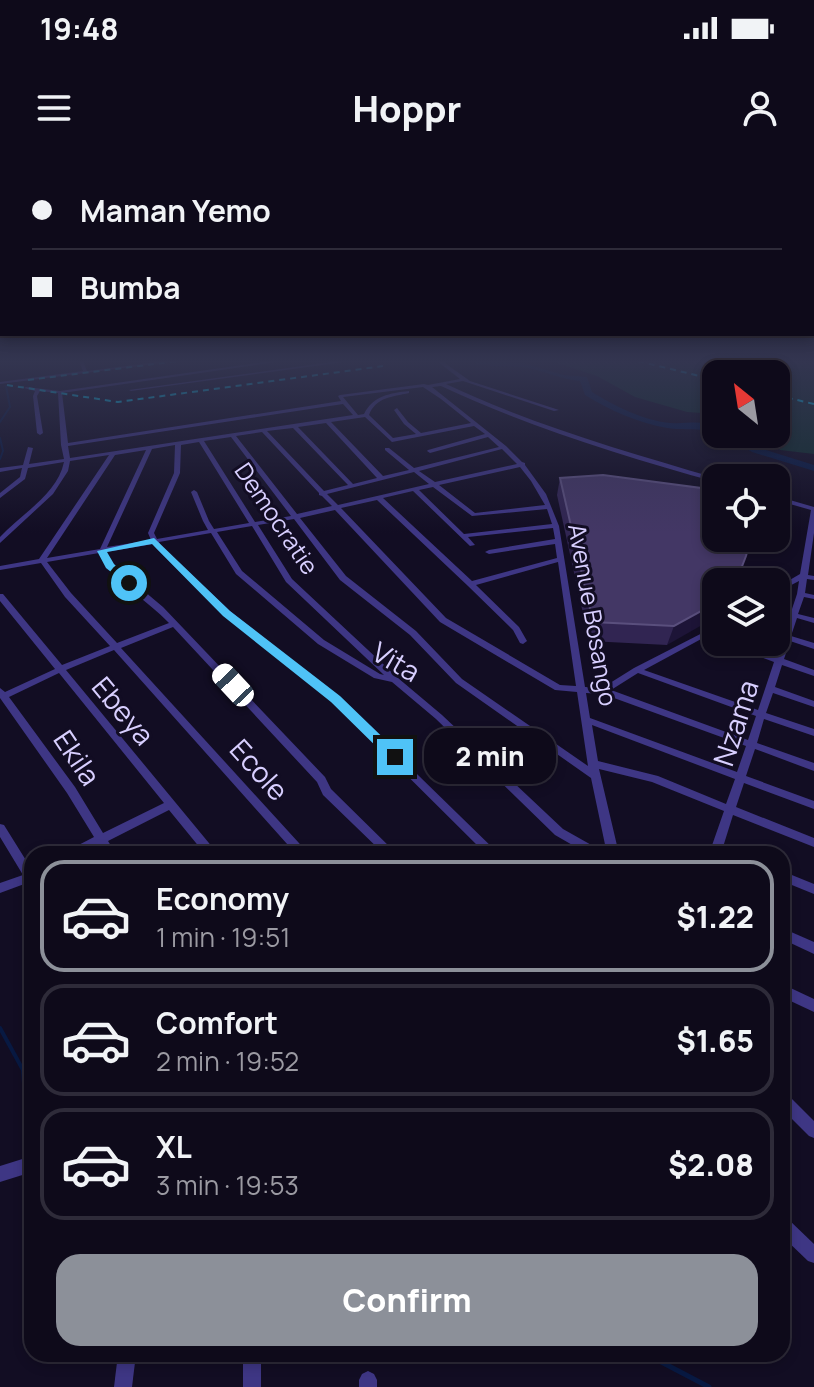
<!DOCTYPE html>
<html lang="en">
<head>
<meta charset="utf-8">
<style>
  body { margin:0; font-family:Manrope,sans-serif; background:#171323; color:#f1f3f6; height:100vh; display:flex; flex-direction:column; font-size:30px; white-space:nowrap }
  * { box-sizing:border-box; margin:0 }
  p { font-size:26px; color:#9b9aa2 }
  .icon { flex:none; width:44px; height:44px; fill:none; stroke:currentColor; stroke-width:2; stroke-linecap:round; stroke-linejoin:round }
  .map { position:relative; flex:1; overflow:hidden }
  .side { position:absolute; left:24px; top:686px; width:766px; height:516px; display:flex; flex-direction:column; background:#0e0a1a; border-radius:24px; box-shadow:0 4px 12px #0003,0 0 0 2px #2e2b39 }
  .side>* { flex:none }
  .hud { position:absolute; left:0px; top:0px; width:814px; height:176px; box-shadow:0 4px 12px #0003,0 0 0 2px #2e2b39; display:grid; align-content:center; height:176px; padding:0 32px; background:#0e0a1a }
  .needle { width:52px; rotate:330deg }
  .tools { position:absolute; left:702px; top:200px; display:grid; gap:16px }
  .tools a { display:grid; place-items:center; width:88px; height:88px; border-radius:16px; background:#0e0a1a; box-shadow:0 4px 12px #0003,0 0 0 2px #2e2b39; font-size:40px }
  .end { position:absolute; width:36px; height:36px; margin:-18px; border:10px solid #4fc3f7; background:#111; box-shadow:0 0 0 4px #111 }
  .from { border-radius:50% }
  .bubble { position:absolute; height:56px; border-radius:24px; background:#0e0a1a; box-shadow:0 4px 12px #0003,0 0 0 2px #2e2b39; font-size:26px; font-weight:800; line-height:56px; text-align:center }
  .car { position:absolute; width:24px; height:48px; margin:-24px -12px; border-radius:10px; box-shadow:0 0 6px 2px #0007; background:linear-gradient(#fff 24%,#345 0 40%,#fff 0 76%,#345 0 86%,#fff 0) }
  .hud b { display:flex; align-items:center; gap:28px; height:76px; font-size:30px }
  .hud b+b { border-top:2px solid #2e2b39 }
  .hud i { width:20px; height:20px; background:#f1f3f6 }
  ul { padding:14px 0 0; list-style:none }
  li { display:flex; align-items:center; gap:24px; height:112px; margin:0 16px 12px; padding:0 16px; border:4px solid #2e2b39; border-radius:24px }
  li div { flex:1 }
  li b { display:block; font-size:30px }
  li em { font-style:normal; font-weight:800 }
  li.selected { border-color:#8c9099 }
  li>.icon { width:72px; height:72px; stroke-width:1.5 }
  .cta { display:flex; gap:16px; margin-top:auto; padding:16px 32px }
  .cta a { flex:1; height:92px; border-radius:24px; background:#8c9099; color:#fff; font-size:32px; font-weight:800; line-height:92px; text-align:center }
  .status { display:flex; justify-content:space-between; align-items:center; height:56px; padding:0 40px; background:#0e0a1a; direction:ltr }
  .status svg { height:22px; fill:currentColor }
  header { display:flex; justify-content:space-between; align-items:center; height:104px; padding:0 32px; background:#0e0a1a; font-size:36px; font-weight:800 }
  .map>svg:first-child { display:block }
  .green { fill:#102d2d }
  .lines { fill:none; stroke-linecap:round; stroke-linejoin:round }
  .stream-far2 { stroke:#081942; stroke-width:2 }
  .stream-far1 { stroke:#081942; stroke-width:4 }
  .stream { stroke:#081942; stroke-width:5 }
  .river { fill:#081942; fill-rule:evenodd }
  .street { fill:#3e3684; fill-rule:evenodd }
  .rail { stroke:#00d2fa; stroke-width:2; stroke-dasharray:6 5; stroke-linecap:butt }
  .wall { fill:#312552 }
  .shaded-wall { fill:#1d1437 }
  .building { fill:#433765; stroke:#5a4f7d; stroke-width:2 }
  .route { fill:#4fc3f7 }
  .labels { text-anchor:middle; stroke-width:6; stroke-linejoin:round; paint-order:stroke }
  .far-street-label { font-size:24px; fill:#d8cfff; stroke:#120d23 }
  .street-label { font-size:28px; fill:#d8cfff; stroke:#120d23 }
</style>
</head>
<body>
<div class="status"><b>19:48</b><svg viewBox="0 0 49 12"><path d="M0 12V9h3v3zM5 12V6h3v6zM10 12V3h3v9zM15 12V0h3v12zM26 1h20v11H26zM47 4h2v5h-2z"/></svg></div>
<header><svg class="icon" aria-label="menu" viewBox="0 0 24 24"><path d="M4 6h16M4 12h16M4 18h16"/></svg>Hoppr<svg class="icon" aria-label="person" viewBox="0 0 24 24"><circle cx="12" cy="8" r="4"/><path d="M4 21q1-7 8-7t8 7"/></svg></header>
<div class="map">
<svg width="814" height="1227" viewBox="0 0 814 1227">
  <rect width="100%" height="100%" fill="#120d23"/>
  <path class="green" d="M551,201H814V294L780,290L771,282L785,276L776,271V214H716V254L687,252L635,237L597,216Z"/>
  <g class="lines">
    <g class="stream-far2">
      <path d="M0,262L10,247L6,226"/>
      <path d="M0,278L3,291L0,299"/>
    </g>
    <path class="stream-far1" d="M0,868L23,910L24,924L32,932"/>
    <path class="stream" d="M646,1194L709,1227"/>
    <g class="river">
      <path d="M471,201L524,203L563,215L587,217L592,232C615,246 644,261 671,263C687,264 700,260 716,266V273C698,267 684,271 667,268C638,263 609,250 585,235L580,221C560,219 542,210 523,207C505,205 488,209 471,201Z"/>
      <path d="M723,274H735L760,288L814,305V311L752,292Z"/>
    </g>
    <g class="street">
      <path d="M79,201H83L87,211L163,201H178L0,224V222L83,211Z"/>
      <path d="M270,201H283L62,233L68,283L341,241L338,236L340,235L424,224L428,225L460,219L437,201H442L470,221L559,250L554,251L463,221L446,224C533,265 624,291 716,318V322C622,296 529,267 441,226L432,227L506,286L522,302L525,303V305L546,334L559,366L585,527L602,528L634,508L716,466V471L644,510L758,550L774,502L722,482H734L776,497L797,434L799,421L776,433V428L800,414L811,350L776,340V336L814,347V373L808,415L814,416V420L807,419L805,433L814,435V439L804,437L798,454L814,458V463L797,458L791,476L814,483V489L790,481L784,499L814,510V516L782,505L775,527L814,541V547L773,533L766,553L814,569V576L764,559L757,583L814,603V611L755,589L746,616L814,641V649L744,623L736,647L814,678V687L733,655L723,687L733,691L735,694H709L724,651L652,622L599,609L619,694H607L591,618L456,523L410,475L340,420L294,359L258,365L292,419L398,518L442,555L563,669L602,691L604,694H588L555,675L436,559L392,522L374,518L318,484L236,414L211,373L159,382L161,386L230,451L338,537L499,694H486L332,541L224,455L156,388L153,384L106,392L113,405L163,447L325,617L331,629L397,694H384L323,635L317,622L173,467L121,488L309,694H296L114,490L66,510L218,694H205L169,650L108,681L116,694H104L99,685L81,694H65L67,691L94,677L67,633L0,538V528L5,532L55,509L0,441V434H3L62,505L110,486L65,437L41,403L0,410V406L39,399L109,295L70,301L68,311L53,334L0,383V377C21,354 57,335 64,302L28,308L25,319L0,338V333L20,317L22,308L0,312V308L23,305L28,287L33,288L29,304L64,299L61,285L58,233L40,231L37,236L43,273L40,275L37,273L33,236L35,231L24,228L26,227L60,231ZM423,227L441,239L471,263L421,273L408,262L397,248L394,250L404,264L416,274L393,278L369,255C376,237 392,237 409,233V231C390,233 373,236 364,254L358,255L343,237ZM343,244L353,255L70,298L68,286ZM365,257L392,282L474,266L485,274L428,290L427,291L430,293L488,277L499,287L414,308L389,288H385V290L409,310L383,316L331,262ZM326,263L377,318L353,324L298,267ZM293,268L348,325L324,331L267,271ZM262,272L319,333V335L322,336L332,346L297,354L236,276ZM231,277L291,356L255,362L204,281ZM199,282L249,363L214,369L209,361L197,332L194,330L191,332L203,361L208,370L157,379L154,373L180,313L181,285ZM175,285L174,313L148,373L151,380L107,387L152,289ZM502,289L517,304L435,322L419,311ZM146,290L100,389L47,398L115,295ZM520,307L531,321L545,345L475,353L439,325ZM414,312L429,324L338,345L327,334ZM433,327L472,356L547,349L552,364L464,374L419,330ZM413,331L470,386L475,385L468,377L553,368L555,379L489,390L485,392L489,394L555,384L557,398L472,421L383,338ZM377,340L468,426L513,470L520,483L523,484L527,481L519,467L476,425L558,402L576,526L560,525L446,458L341,348ZM335,350L440,462L555,530L577,532L588,606L462,519L416,471L346,416L300,358ZM252,366L286,422L384,515L380,514L324,480L242,411L217,372ZM99,393C115,422 147,440 169,463L117,483L71,433L47,402ZM59,513L164,643L103,673L75,627L9,537ZM638,513L756,556L748,580L611,530ZM586,533L603,534L746,586L737,612L590,558ZM592,565L735,619L726,644L658,616L598,601Z"/>
      <path d="M338,201H352L131,231L129,230Z"/>
      <path d="M0,664L4,665L32,710V725L27,723L0,733V723L23,715L0,677Z"/>
      <path d="M782,711L814,724V734L782,721Z"/>
      <path d="M782,768L814,782V794L782,779Z"/>
      <path d="M782,824L814,839V852L782,837Z"/>
      <path d="M782,932L787,934L814,961V978L809,976L782,949Z"/>
      <path d="M32,996V1012L0,1022V1006Z"/>
      <path d="M782,1057L788,1059L814,1084V1103L808,1101L782,1076Z"/>
      <path d="M118,1194H136L132,1227H114Z"/>
      <rect x="243" y="1194" width="18" height="33"/>
      <path d="M368,1211L374,1214L377,1220V1227H359V1220L362,1214Z"/>
    </g>
    <g class="rail">
      <path d="M638,201L716,220"/>
      <path d="M28,220L178,201"/>
      <path d="M7,225L118,242L383,206"/>
      <path d="M776,235L814,244"/>
    </g>
  </g>
  <path class="wall" d="M560,318L746,396L667,485L589,481L557,335Z"/>
  <path class="shaded-wall" d="M716,443V457L667,485L674,466Z"/>
  <path class="building" d="M603,315L716,330V378H751L746,396L736,422H716V443L674,466L593,462L560,318Z"/>
  <linearGradient id="sky" x2="0" y2="1"><stop stop-color="#0a0713"/><stop offset="0.54" stop-color="#333550"/><stop offset="1" stop-color="#333550" stop-opacity="0"/></linearGradient>
  <rect width="814" height="373" fill="url(#sky)"/>
  <path class="route" d="M154,378L230,451L340,536L400,594V601H391L331,542L223,456L152,384L107,392L114,404L134,423L129,426L106,408L97,391Z"/>
  <g class="labels">
    <g class="far-street-label">
      <text transform="translate(276 359) rotate(56)" y="8">Democratie</text>
      <text transform="translate(592 455) rotate(80)" y="8">Avenue Bosango</text>
    </g>
    <g class="street-label">
      <text transform="translate(396 502) rotate(30)" y="10">Vita</text>
      <text transform="translate(123 551) rotate(50)" y="10">Ebeya</text>
      <text transform="translate(736 563) rotate(-72)" y="10">Nzama</text>
      <text transform="translate(77 598) rotate(56)" y="10">Ekila</text>
      <text transform="translate(259 610) rotate(48)" y="10">Ecole</text>
    </g>
  </g>
</svg>
<div class="tools">
<a><svg class="needle" viewBox="-14 -14 28 28"><path d="M0-13l5 13h-10z" fill="#e53935"/><path d="M0 13l5-13h-10z" fill="#9b9aa2"/></svg></a>
<a><svg class="icon" aria-label="locate" viewBox="0 0 24 24"><circle cx="12" cy="12" r="6"/><path d="M12 2v4M12 18v4M2 12h4M18 12h4"/></svg></a>
<a><svg class="icon" aria-label="layers" viewBox="0 0 24 24"><path d="M12 4l9 5-9 5-9-5zM3 14l9 5 9-5"/></svg></a>
</div>
<i class="end from" style="left:129px;top:423px"></i>
<i class="end" style="left:395px;top:597px"></i>
<div class="bubble" style="left:424px;top:568px;width:132px">2 min</div>
<i class="car" style="left:233px;top:525px;rotate:317deg"></i>
<div class="hud">
<b><i class="from"></i>Maman Yemo</b>
<b><i></i>Bumba</b>
</div>
<section class="side">
<ul>
<li class="selected"><svg class="icon" aria-label="car" viewBox="0 0 24 24"><path d="M5 17H2v-5l4-1 3-4h7l3 4 3 1v5h-3M9 17h6M6 11h13"/><circle cx="7" cy="17" r="2"/><circle cx="17" cy="17" r="2"/></svg><div><b>Economy</b><p>1 min · 19:51</p></div><em>$1.22</em></li>
<li><svg class="icon" aria-label="car" viewBox="0 0 24 24"><path d="M5 17H2v-5l4-1 3-4h7l3 4 3 1v5h-3M9 17h6M6 11h13"/><circle cx="7" cy="17" r="2"/><circle cx="17" cy="17" r="2"/></svg><div><b>Comfort</b><p>2 min · 19:52</p></div><em>$1.65</em></li>
<li><svg class="icon" aria-label="car" viewBox="0 0 24 24"><path d="M5 17H2v-5l4-1 3-4h7l3 4 3 1v5h-3M9 17h6M6 11h13"/><circle cx="7" cy="17" r="2"/><circle cx="17" cy="17" r="2"/></svg><div><b>XL</b><p>3 min · 19:53</p></div><em>$2.08</em></li>
</ul>
<div class="cta"><a>Confirm</a></div>
</section>
</div>
</body>
</html>
